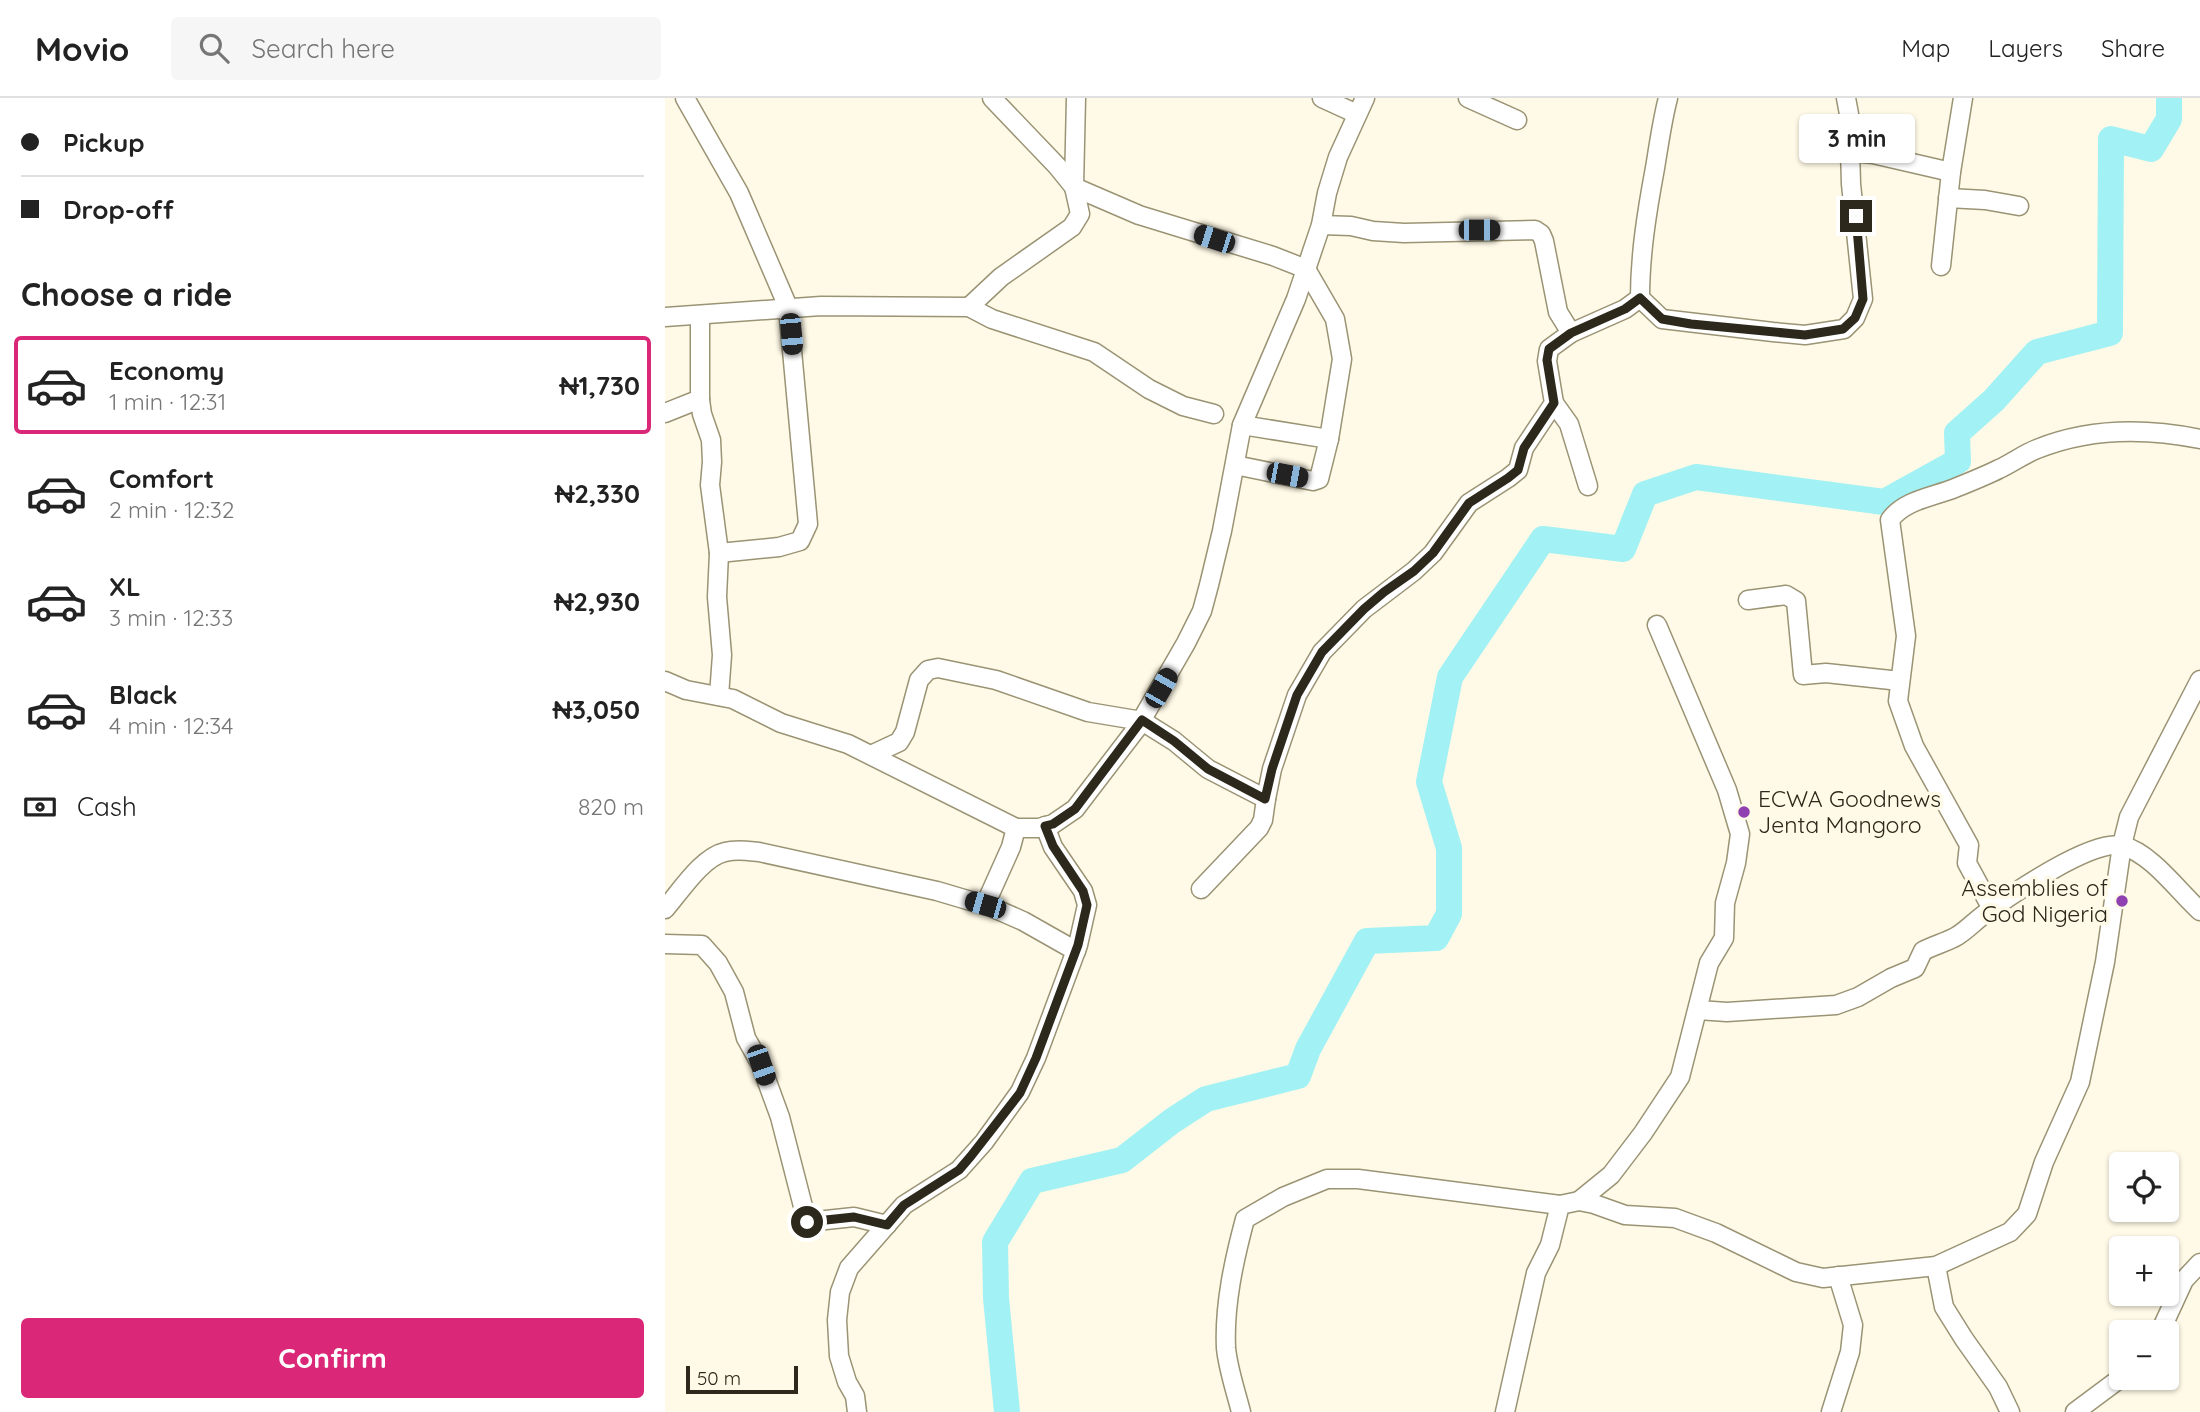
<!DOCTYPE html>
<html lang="en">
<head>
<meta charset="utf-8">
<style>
  body { margin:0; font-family:Quicksand,sans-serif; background:#f6f6f6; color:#222; height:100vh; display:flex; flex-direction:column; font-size:26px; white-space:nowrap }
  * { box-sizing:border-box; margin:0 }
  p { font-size:23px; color:#767676 }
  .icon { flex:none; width:38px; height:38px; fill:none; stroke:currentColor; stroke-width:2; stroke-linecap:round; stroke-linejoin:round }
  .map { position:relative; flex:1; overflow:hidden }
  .panel { display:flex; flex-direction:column; background:#fff; width:665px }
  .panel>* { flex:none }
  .guide { display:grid; align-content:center; height:154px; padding:0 21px; background:#fff }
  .fabs { position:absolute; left:1444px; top:1054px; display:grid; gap:14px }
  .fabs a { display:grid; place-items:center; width:70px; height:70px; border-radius:7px; background:#fff; box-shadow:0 2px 5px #0004; font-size:35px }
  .scale { position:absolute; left:21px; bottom:18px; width:112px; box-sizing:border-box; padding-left:7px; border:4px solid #2c291c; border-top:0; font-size:19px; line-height:24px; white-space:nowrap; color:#2c291c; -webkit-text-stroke:5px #fffae7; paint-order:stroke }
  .end { position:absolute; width:32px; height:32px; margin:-16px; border:9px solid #2c291c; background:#fff; box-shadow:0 0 0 4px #fff }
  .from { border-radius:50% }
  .bubble { position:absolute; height:49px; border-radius:7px; background:#fff; box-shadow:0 2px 5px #0004; font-size:23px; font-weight:800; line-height:49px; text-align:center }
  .car { position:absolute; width:21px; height:42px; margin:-21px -10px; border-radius:9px; box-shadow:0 0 5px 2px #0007; background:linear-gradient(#222 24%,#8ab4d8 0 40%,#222 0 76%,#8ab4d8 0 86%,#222 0) }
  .guide b { display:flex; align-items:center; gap:24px; height:66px; font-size:26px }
  .guide b+b { border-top:2px solid #e0e0e0 }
  .guide i { width:18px; height:18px; background:#222 }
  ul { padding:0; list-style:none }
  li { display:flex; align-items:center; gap:21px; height:98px; margin:0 14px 10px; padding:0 7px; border:4px solid transparent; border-radius:7px }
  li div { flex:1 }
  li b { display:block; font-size:26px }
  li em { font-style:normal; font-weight:800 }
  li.active { border-color:#db2777 }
  li>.icon { width:63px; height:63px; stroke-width:1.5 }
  h2 { padding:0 21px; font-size:32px; line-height:84px }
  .pay { display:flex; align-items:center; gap:18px; height:77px; padding:0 21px; font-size:26px }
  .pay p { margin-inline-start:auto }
  .button { display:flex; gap:14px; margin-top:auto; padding:14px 21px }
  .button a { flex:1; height:80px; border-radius:7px; background:#db2777; color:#fff; font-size:28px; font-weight:800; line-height:80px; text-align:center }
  header { display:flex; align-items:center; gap:42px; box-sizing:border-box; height:98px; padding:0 35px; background:#fff; border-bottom:2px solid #e0e0e0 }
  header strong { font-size:33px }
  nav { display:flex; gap:38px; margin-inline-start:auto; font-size:24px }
  .search { width:490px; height:63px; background:#f6f6f6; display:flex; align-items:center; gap:18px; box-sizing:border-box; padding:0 24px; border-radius:7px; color:#767676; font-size:26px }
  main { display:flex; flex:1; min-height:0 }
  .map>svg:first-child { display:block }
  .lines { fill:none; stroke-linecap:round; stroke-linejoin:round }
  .river { stroke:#a2f1f4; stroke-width:26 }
  .minor-casing { stroke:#9a9374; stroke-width:21 }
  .minor { stroke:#fff; stroke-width:18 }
  .route { stroke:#2c291c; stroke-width:9 }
  .poi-dot { fill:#8f41b2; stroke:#fffae7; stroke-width:2.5 }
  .labels { text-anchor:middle; stroke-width:7; stroke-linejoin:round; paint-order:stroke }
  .poi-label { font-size:23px; fill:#2c291c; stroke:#fffae7; text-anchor:start }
</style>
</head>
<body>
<header>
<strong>Movio</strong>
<div class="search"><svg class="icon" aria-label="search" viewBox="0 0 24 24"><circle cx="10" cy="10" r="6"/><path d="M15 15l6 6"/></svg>Search here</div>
<nav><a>Map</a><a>Layers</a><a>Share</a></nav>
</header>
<main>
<section class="panel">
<div class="guide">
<b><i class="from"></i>Pickup</b>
<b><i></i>Drop-off</b>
</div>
<h2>Choose a ride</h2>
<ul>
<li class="active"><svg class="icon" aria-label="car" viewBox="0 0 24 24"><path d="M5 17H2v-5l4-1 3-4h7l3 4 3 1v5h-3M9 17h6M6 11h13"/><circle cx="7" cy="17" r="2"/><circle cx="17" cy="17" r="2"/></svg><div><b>Economy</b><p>1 min · 12:31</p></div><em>₦1,730</em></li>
<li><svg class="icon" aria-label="car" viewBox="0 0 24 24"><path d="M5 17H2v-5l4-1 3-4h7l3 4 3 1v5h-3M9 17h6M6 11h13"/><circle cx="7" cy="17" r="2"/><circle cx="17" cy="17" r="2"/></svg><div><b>Comfort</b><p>2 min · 12:32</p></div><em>₦2,330</em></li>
<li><svg class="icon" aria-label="car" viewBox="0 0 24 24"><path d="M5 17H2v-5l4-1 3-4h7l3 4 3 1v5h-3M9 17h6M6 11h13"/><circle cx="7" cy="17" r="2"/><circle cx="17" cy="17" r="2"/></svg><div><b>XL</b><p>3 min · 12:33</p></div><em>₦2,930</em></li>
<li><svg class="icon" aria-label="car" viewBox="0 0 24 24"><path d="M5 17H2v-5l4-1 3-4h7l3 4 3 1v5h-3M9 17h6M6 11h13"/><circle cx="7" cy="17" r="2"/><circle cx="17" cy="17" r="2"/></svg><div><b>Black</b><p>4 min · 12:34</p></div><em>₦3,050</em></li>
</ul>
<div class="pay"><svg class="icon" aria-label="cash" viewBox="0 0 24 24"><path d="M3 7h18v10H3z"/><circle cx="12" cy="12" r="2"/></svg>Cash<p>820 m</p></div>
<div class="button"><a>Confirm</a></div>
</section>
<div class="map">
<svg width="1535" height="1314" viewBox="0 0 1535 1314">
  <rect width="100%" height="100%" fill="#fffae7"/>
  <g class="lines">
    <path class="river" d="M342,1314L331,1200L330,1144L367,1083L457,1062L507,1023L541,1001L633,978L643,951L702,843L771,840L784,816V750L764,684L785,579L878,441L958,451L980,396L1031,379L1219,404L1293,363L1292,335L1329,302L1372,254L1445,235L1446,41L1486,51L1504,21V0"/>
    <g class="minor-casing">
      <g id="minor">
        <path d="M20,0L74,95L123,209L143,426L135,443L114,449L54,455"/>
        <path d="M327,0L392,68L409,89L474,117L608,158L641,171L670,221L677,261L664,341L654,381L648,383L570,367"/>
        <path d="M657,0L692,16"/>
        <path d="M803,0L852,22"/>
        <path d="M1185,54L1208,56L1286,74"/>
        <path d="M1283,100L1320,102L1354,108"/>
        <path d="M656,127L686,128L708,133L739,135L870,132L876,136L879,143L893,214L906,235"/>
        <path d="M1276,168L1286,74L1298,0"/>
        <path d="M975,200L997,221L1108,234L1140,237L1179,231L1190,220L1198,201L1186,86L1184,16L1181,0"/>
        <path d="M304,209L336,179L407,129L415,116L409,89L411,0"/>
        <path d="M35,218V302L37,316L46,342L47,364L45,387L54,455L52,499L57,557L54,598"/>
        <path d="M0,219L156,208L304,209L327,221L429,254L484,291L518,308L549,316"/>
        <path d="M889,305L904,326L923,388"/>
        <path d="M0,315L35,301"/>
        <path d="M577,327L664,341"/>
        <path d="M1083,502L1121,497L1131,503L1138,577L1161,575L1235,583"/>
        <path d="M0,583L21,592L68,601L116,625L183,646L351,730H374L388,726L410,711L472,630L521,545L537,513L544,487L557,433L577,327L631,201L656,127L662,95L673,59L700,0"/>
        <path d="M206,657L234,644L240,634L254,582L263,572L273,570L331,582L423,614L477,623L509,643L543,671L601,701L607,671L632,597L657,554L699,511L749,473L768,455L804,405L843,380L853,372L859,350L889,305L882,263L884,251L906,235L960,211L975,200C975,156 982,113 990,70C994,46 997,23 1003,0"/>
        <path d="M536,791L594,730L598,722L601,701"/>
        <path d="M320,807L346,749L351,730"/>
        <path d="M0,811C15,794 37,759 60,754C72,751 83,753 94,754L272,793L326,809L358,823L411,853"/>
        <path d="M1327,811L1302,765L1304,747L1249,648L1233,603L1241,538L1225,422C1239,402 1268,399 1290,390C1305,384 1320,378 1334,371C1347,365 1359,356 1372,351C1424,330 1481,330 1535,341"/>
        <path d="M0,846L37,847L53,865L69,894L81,940L96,967L115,1019L142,1124L189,1119L222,1127"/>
        <path d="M1033,912L1062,914L1171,907L1193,899L1226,880L1250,870L1258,853C1269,847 1282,844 1292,838C1302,832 1311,822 1321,815C1347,796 1428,740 1458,748C1486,755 1514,794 1535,813"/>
        <path d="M914,1103L946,1077L978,1035L1015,979L1044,865L1059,840L1060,805L1071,765L1075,736L1062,692L992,527"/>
        <path d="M1271,1168L1279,1209L1299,1241L1333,1289L1345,1314"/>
        <path d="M1495,1234L1519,1182L1535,1165"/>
        <path d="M192,1314L190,1298L182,1284L174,1258L172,1222L175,1194L184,1170L239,1107L294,1072L319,1044L355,994L371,960L413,847L422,807L418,793L388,749L380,728"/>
        <path d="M576,1314C571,1294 563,1271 561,1250C559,1207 569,1162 580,1121L618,1099L662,1081H693L895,1107"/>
        <path d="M840,1314L871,1175L885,1147L895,1107L914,1103L929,1106L960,1117L1010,1120L1051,1135L1131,1174L1158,1180L1271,1168L1345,1134L1362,1116L1379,1064L1415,984L1440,864L1457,747L1464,719L1535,582"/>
        <path d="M1166,1314L1185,1254L1188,1227L1173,1178"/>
        <path d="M1410,1314L1457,1279"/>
      </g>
    </g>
    <use href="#minor" class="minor"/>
  </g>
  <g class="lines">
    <path class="route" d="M142,1124L189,1119L222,1127L239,1107L294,1072L306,1058L355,995L371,960L413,847L422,807L418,793L388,748L380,728L388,726L410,711L477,622L509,643L543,671L600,701L607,671L632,597L657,554L699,511L719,494L749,473L768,455L804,405L843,380L853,372L859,350L889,305L882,262L884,251L906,235L960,211L975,200L997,221L1026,226L1140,237L1178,231L1190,220L1198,201L1191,118"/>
  </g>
  <g class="poi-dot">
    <circle cx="1079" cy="714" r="7"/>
    <circle cx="1457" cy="803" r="7"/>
  </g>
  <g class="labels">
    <g class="poi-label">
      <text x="1093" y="709">ECWA Goodnews<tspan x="1093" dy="26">Jenta Mangoro</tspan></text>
      <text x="1443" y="798" text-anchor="end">Assemblies of<tspan x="1443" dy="26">God Nigeria</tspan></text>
    </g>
  </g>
</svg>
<div class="fabs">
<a><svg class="icon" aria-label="locate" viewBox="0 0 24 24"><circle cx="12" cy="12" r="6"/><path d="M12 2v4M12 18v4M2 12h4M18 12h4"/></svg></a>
<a>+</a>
<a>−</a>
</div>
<div class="scale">50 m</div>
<i class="end from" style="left:142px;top:1124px"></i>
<i class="end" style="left:1191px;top:118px"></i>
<div class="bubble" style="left:1134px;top:16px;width:116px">3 min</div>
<i class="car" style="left:814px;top:132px;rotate:90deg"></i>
<i class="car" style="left:549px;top:141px;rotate:288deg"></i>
<i class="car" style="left:126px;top:236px;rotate:175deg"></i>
<i class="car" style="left:622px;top:377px;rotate:101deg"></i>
<i class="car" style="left:496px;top:590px;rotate:30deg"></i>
<i class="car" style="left:320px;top:807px;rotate:286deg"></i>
<i class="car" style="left:96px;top:967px;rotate:161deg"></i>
</div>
</main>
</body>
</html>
